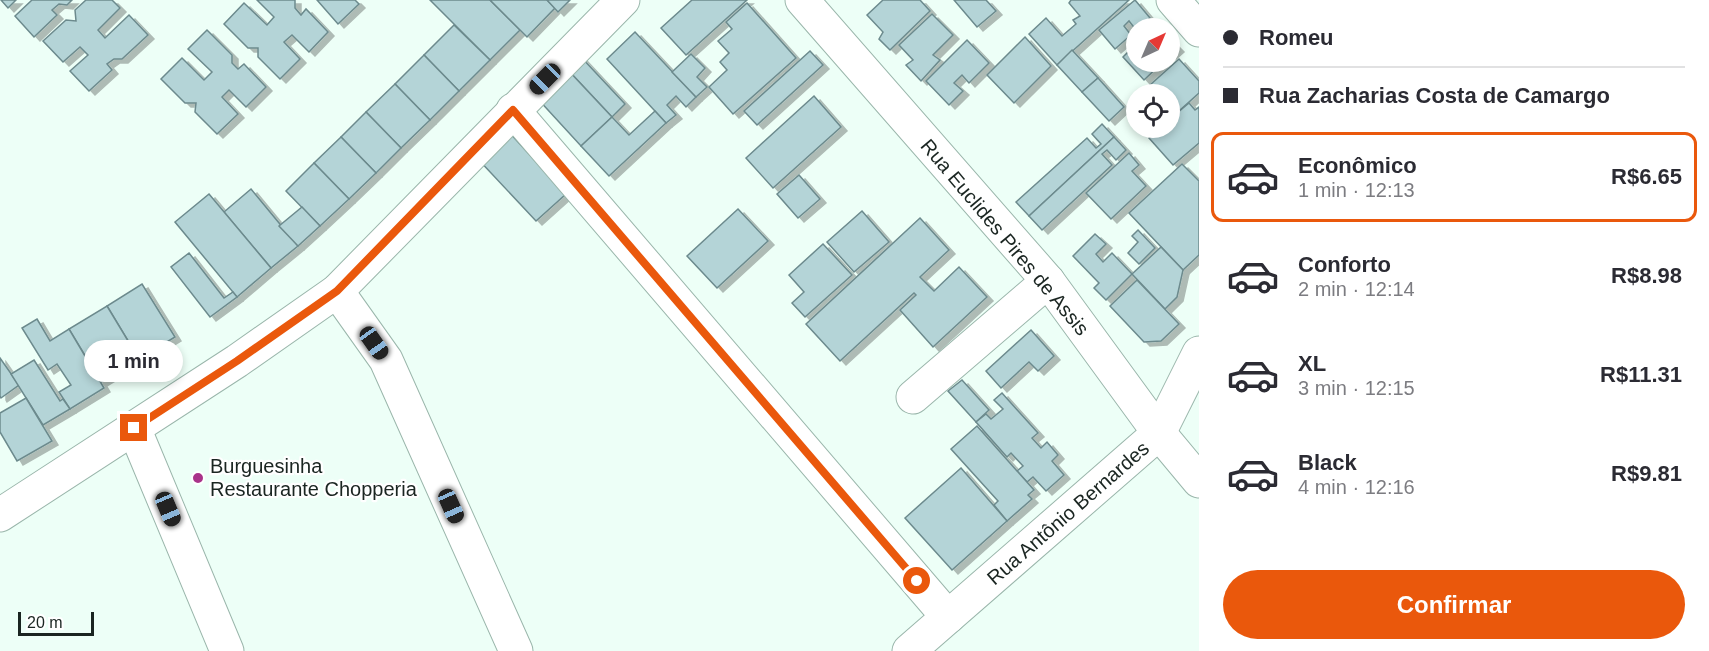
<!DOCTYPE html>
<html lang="pt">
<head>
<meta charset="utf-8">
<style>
  body { margin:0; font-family:Helvetica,sans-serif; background:#f7f7f7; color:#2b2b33; height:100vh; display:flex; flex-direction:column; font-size:22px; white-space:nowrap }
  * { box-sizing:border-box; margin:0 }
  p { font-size:20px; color:#7c7c81 }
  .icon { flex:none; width:33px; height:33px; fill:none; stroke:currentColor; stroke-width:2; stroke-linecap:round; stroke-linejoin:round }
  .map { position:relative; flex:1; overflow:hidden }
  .side { display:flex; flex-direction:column; background:#fff; width:510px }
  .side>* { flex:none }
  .hud { display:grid; align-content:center; height:132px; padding:0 24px; background:#fff }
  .needle { width:39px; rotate:44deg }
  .controls { position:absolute; left:1126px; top:18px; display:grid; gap:12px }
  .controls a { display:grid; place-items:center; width:54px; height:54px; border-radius:50%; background:#fff; box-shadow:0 3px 9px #0003; font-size:30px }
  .scale { position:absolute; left:18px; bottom:15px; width:76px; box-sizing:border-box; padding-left:6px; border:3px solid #1a2521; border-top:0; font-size:16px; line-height:21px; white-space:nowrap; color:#1a2521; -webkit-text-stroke:4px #fff; paint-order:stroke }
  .end { position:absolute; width:27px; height:27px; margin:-14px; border:8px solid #ea580c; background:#fff; box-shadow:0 0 0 3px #fff }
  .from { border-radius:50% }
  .bubble { position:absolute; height:42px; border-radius:21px; background:#fff; box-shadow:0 3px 9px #0003; font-size:20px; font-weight:800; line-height:42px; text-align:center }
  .car { position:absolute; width:18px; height:36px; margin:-18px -9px; border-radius:8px; box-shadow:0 0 4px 2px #0007; background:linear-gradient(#222 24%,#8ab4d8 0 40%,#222 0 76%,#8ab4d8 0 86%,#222 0) }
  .hud b { display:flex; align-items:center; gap:21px; height:57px; font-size:22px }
  .hud b+b { border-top:2px solid #e1e1e2 }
  .hud i { width:15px; height:15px; background:#2b2b33 }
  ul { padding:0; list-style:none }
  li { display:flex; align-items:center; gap:18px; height:90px; margin:0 12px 9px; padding:0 12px; border:3px solid transparent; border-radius:12px }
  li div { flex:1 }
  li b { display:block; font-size:22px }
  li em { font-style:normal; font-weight:800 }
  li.selected { border-color:#ea580c }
  li>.icon { width:54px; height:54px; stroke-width:1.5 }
  .cta { display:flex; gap:12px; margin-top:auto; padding:12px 24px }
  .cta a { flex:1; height:69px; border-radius:36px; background:#ea580c; color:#fff; font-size:24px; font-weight:800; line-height:69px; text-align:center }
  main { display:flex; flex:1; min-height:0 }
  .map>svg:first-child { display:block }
  .building { fill:#b4d4d7; stroke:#6c8a8d; stroke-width:1.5; filter:url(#shadow) }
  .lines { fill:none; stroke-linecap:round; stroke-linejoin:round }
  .minor-casing { stroke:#9ab6ab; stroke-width:35 }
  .major-casing { stroke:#9ab6ab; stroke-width:35 }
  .minor { stroke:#fff; stroke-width:33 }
  .major { stroke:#fff; stroke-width:33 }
  .route { stroke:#ea580c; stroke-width:8 }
  .poi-dot { fill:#a9338a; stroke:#fff; stroke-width:2 }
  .labels { text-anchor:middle; stroke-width:4.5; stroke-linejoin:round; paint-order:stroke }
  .street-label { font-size:20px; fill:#1a2521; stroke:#fff }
  .poi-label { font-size:20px; fill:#1a2521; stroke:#fff; text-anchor:start }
</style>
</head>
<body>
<main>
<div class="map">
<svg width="1199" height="651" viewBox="0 0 1199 651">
  <defs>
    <filter id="shadow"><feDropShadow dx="6" dy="4" stdDeviation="0" flood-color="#0004"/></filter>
  </defs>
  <rect width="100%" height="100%" fill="#edfff7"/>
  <g class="building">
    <path d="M1,0H16L8,8Z"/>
    <path d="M32,0H72L67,5L59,4L52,10L57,15L34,37L15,16Z"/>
    <path d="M86,0H112L120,8L98,30L105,38L129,15L148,35L122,59H114L107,64L112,70L89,91L70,71L88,55L80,47L63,62L43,41L66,20L76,21L75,10Z"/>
    <path d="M257,0H295V8L301,15L306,9L328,32L309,52L292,35L284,42L300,59L280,79L258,57V48H248L224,24L244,3L267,25L274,17Z"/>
    <path d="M317,0H355L359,4L338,24Z"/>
    <path d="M430,0H490L520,30L490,60Z"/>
    <path d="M490,0H547L555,8L527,37Z"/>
    <path d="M547,0H570L558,12Z"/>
    <path d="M692,0H747L686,55L661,28Z"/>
    <path d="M883,0H920L930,11L890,50L879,39L883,32L867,15Z"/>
    <path d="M954,0H986L996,11L977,27Z"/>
    <path d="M1071,0H1129L1057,65L1029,34L1046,18L1062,36L1076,24L1073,20L1080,16L1069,3Z"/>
    <path d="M1135,0L1150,18L1136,30L1129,21L1124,26L1131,35L1115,49L1099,30Z"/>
    <path d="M747,3L796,58L733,114L709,87L727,70L720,62L729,53L718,41L732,29L726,22Z"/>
    <path d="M932,14L953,35L933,55L940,60L921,81L906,65L913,60L899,45Z"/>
    <path d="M454,25L490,60L459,91L424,55Z"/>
    <path d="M207,30L232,55V63L238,69L244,64L266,87L246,107L229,90L222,97L238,114L217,134L195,112L196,103H185L161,79L182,58L204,80L212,72L188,49Z"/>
    <path d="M635,32L696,97L686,107L676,96L667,105L676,115L666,123L607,59Z"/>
    <path d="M1025,37L1051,66L1014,103L987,75Z"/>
    <path d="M967,40L989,63L969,83L962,75L954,83L963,91L949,105L926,81Z"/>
    <path d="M1170,40L1178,48L1170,55Z"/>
    <path d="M1137,43V62H1163L1144,80L1123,57Z"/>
    <path d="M1072,50L1098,78L1082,92L1057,65Z"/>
    <path d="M810,51L823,65L757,125L744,111Z"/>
    <path d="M691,54L705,68L697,77L707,87L696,97L672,72Z"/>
    <path d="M424,55L459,91L430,120L395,84Z"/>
    <path d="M581,57L625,104L612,117L567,69Z"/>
    <path d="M1179,59L1199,81V93L1170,119V94H1140Z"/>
    <path d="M567,69L612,117L581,146L537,98Z"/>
    <path d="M1098,78L1124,107L1109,121L1082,92Z"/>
    <path d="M395,84L430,120L401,148L366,112Z"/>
    <path d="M814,96L841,127L773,188L746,158Z"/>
    <path d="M1137,97V118L1133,113L1132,102Z"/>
    <path d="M1189,103L1195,110L1199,107V143L1173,165L1149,138L1161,128H1170V119Z"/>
    <path d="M655,111L666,123L609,176L581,146L612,117L629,135Z"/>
    <path d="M366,112L401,148L376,173L341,137Z"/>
    <path d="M1102,124L1114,137L1029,216L1016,202L1087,138L1096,148L1101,144L1092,134Z"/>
    <path d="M1146,128H1161L1152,135Z"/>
    <path d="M507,130L566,194L536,221L477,158Z"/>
    <path d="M341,137L376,173L349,199L314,163Z"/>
    <path d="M1114,137L1126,150L1116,160L1107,150L1102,154L1112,165L1042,230L1029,216Z"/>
    <path d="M1129,153L1139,165L1132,171L1146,186L1111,219L1086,193Z"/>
    <path d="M314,163L349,199L320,226L286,191Z"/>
    <path d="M1182,164L1199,181V255L1183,270L1129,213Z"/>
    <path d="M799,175L820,199L798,218L777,194Z"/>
    <path d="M251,189L298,246L271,268L224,212Z"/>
    <path d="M209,194L271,268L237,297L175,222Z"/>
    <path d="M302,207L320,226L298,246L279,226Z"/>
    <path d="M738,209L768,241L717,288L687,256Z"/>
    <path d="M862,211L889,242L854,272L827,242Z"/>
    <path d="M920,218L949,250L920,277L934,291L959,267L987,297L933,347L900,310L916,295L914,293L840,361L806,324Z"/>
    <path d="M1138,230L1155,248L1139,264L1128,253L1138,242L1132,236Z"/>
    <path d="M1095,234L1106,244L1096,254L1103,262L1112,253L1132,274L1106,300L1094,288L1099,283L1073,256Z"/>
    <path d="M823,244L852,275L805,317L792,303L804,292L789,275Z"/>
    <path d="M1161,247L1183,270L1177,297L1165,309L1132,274Z"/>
    <path d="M189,253L224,298L233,292L237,297L210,317L171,267Z"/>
    <path d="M1137,280L1179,324L1161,341L1144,342L1110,306Z"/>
    <path d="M142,284L175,337L139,359L107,306Z"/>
    <path d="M107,306L139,359L101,382L69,329Z"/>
    <path d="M37,319L50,341L69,329L104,388L70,409L59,392L71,385L57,364L48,370L22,328Z"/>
    <path d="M1031,330L1054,356L1038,371L1029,362L1001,388L986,371Z"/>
    <path d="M0,358L19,385L1,398L0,396Z"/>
    <path d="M34,360L60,401L63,399L70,409L43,425L11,374Z"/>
    <path d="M962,380L989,410L976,422L948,391Z"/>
    <path d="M1002,393L1038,433L1032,438L1041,448L1047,442L1058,455L1052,461L1064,475L1046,491L1033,477L1027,482L1017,471L1023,466L1011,453L1007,457L976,422L986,414L991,419L1003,409L994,400Z"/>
    <path d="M26,398L52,441L17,461L0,432V413Z"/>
    <path d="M977,426L1034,490L1028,495L1032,499L1007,521L994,505L998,501L951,449Z"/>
    <path d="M961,468L1007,521L952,570L905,518Z"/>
  </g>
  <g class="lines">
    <g class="minor-casing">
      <g id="minor">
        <path d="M802,0L1048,281L1159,433L1199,481"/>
        <path d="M1173,0L1199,30"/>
        <path d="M513,110L948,617"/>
        <path d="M337,291L386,360L516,651"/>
        <path d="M913,397L1048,281"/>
        <path d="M134,428L227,651"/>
        <path d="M909,651L1159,433L1199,353"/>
      </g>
    </g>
    <g class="major-casing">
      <path id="major" d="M0,515L237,361L337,291L623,0"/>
    </g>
    <use href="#minor" class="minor"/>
    <use href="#major" class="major"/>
  </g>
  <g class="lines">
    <path class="route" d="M134,428L237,361L337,291L513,110L917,581"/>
  </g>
  <circle class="poi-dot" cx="198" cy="478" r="6"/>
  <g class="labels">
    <g class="street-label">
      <text transform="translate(1005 237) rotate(50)" y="7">Rua Euclides Pires de Assis</text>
      <text transform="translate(1068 513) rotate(-41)" y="7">Rua Antônio Bernardes</text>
    </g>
    <g class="poi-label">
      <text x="210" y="473">Burguesinha<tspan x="210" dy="23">Restaurante Chopperia</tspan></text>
    </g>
  </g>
</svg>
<div class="controls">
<a><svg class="needle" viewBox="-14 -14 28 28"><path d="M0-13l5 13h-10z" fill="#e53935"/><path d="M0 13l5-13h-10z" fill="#7c7c81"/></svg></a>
<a><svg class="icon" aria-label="locate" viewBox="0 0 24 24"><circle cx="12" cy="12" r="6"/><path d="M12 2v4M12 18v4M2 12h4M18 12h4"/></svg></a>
</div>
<div class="scale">20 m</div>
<i class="end from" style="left:917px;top:581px"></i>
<i class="end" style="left:134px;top:428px"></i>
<div class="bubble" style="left:84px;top:340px;width:99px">1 min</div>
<i class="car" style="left:545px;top:79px;rotate:225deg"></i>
<i class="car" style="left:374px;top:343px;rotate:145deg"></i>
<i class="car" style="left:451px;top:506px;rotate:156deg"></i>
<i class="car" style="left:168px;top:509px;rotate:157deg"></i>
</div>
<section class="side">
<div class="hud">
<b><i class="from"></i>Romeu</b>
<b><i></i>Rua Zacharias Costa de Camargo</b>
</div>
<ul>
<li class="selected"><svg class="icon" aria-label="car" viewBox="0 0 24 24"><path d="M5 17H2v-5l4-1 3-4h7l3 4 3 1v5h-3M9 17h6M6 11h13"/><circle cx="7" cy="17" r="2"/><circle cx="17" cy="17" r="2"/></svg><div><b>Econômico</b><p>1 min · 12:13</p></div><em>R$6.65</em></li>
<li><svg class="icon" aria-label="car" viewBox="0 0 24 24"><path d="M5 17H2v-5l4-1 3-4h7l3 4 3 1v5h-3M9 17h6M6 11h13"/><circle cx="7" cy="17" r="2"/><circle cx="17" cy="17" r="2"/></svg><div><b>Conforto</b><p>2 min · 12:14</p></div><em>R$8.98</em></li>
<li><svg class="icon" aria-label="car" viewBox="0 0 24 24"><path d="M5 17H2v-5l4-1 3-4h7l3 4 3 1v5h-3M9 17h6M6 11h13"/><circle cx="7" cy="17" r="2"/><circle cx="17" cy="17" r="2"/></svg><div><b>XL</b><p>3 min · 12:15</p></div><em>R$11.31</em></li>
<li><svg class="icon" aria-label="car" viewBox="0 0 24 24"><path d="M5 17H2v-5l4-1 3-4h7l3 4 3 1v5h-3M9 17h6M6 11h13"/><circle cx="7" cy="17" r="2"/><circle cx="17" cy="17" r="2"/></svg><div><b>Black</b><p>4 min · 12:16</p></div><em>R$9.81</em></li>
</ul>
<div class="cta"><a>Confirmar</a></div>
</section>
</main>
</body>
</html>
